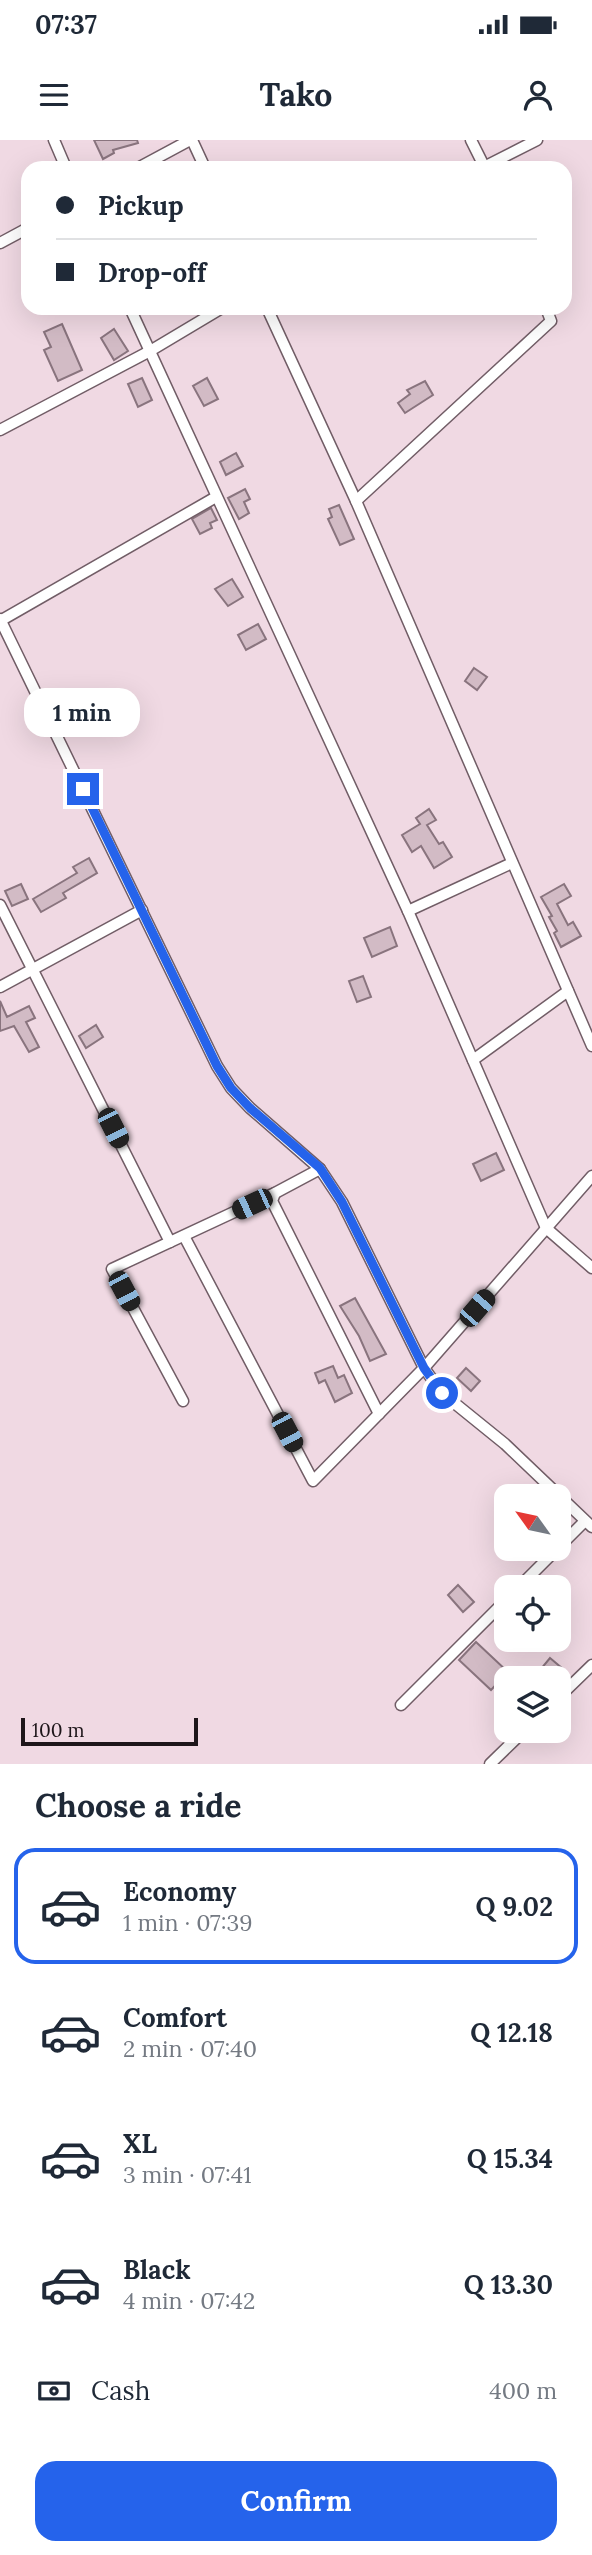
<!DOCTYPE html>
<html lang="en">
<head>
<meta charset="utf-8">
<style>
  body { margin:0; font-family:Lora,serif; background:#f2f2f3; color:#1f2937; height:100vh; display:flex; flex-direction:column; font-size:26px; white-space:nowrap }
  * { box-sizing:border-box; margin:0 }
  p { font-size:23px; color:#747a83 }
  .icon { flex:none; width:38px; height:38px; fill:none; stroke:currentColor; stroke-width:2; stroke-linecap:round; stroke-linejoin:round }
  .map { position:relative; height:1624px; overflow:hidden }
  .details { display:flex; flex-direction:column; background:#fff; flex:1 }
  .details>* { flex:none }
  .hud { position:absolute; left:21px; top:21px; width:551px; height:154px; border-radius:21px; box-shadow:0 7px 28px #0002; display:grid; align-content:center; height:154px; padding:0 35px; background:#fff }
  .needle { width:46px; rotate:303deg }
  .buttons { position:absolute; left:494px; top:1344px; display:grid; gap:14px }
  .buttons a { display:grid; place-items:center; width:77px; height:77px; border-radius:14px; background:#fff; box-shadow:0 7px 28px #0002; font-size:35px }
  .scale { position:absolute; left:21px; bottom:18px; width:177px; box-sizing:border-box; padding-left:7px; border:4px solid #1e161a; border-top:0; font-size:19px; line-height:24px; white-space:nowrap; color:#1e161a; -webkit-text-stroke:5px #f0d9e3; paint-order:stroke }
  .end { position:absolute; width:32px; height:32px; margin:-16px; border:9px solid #2563eb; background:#fff; box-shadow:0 0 0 4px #fff }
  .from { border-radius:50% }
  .bubble { position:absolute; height:49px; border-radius:21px; background:#fff; box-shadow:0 7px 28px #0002; font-size:23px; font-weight:700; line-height:49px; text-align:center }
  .car { position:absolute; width:21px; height:42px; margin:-21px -10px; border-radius:9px; box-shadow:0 0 5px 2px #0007; background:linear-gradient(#222 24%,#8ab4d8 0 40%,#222 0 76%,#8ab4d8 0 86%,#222 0) }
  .hud b { display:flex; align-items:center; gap:24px; height:66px; font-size:26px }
  .hud b+b { border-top:2px solid #e0e1e3 }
  .hud i { width:18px; height:18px; background:#1f2937 }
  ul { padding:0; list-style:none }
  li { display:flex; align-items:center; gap:21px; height:116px; margin:0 14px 10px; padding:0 21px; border:4px solid transparent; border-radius:21px }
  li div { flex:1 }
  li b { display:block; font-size:26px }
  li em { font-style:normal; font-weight:700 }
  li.current { border-color:#2563eb }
  li>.icon { width:63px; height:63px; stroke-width:1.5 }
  h2 { padding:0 35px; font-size:32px; line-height:84px }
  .pay { display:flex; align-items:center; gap:18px; height:77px; padding:0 35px; font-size:26px }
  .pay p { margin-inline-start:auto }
  .button { display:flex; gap:14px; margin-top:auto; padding:14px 35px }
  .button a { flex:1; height:80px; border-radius:21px; background:#2563eb; color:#fff; font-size:28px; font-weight:700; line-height:80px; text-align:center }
  .status { display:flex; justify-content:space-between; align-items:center; height:49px; padding:0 35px; background:#fff; direction:ltr }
  .status svg { height:19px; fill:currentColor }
  header { display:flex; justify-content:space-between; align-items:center; height:91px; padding:0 35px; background:#fff; font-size:32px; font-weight:700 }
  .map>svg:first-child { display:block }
  .building { fill:#d2bbc5; stroke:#89747e; stroke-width:2 }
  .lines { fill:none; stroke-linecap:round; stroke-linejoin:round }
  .minor-casing { stroke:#715d66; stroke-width:13 }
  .minor { stroke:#fff; stroke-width:10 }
  .route { stroke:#2563eb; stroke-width:9 }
</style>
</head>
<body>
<div class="status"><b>07:37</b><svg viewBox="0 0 49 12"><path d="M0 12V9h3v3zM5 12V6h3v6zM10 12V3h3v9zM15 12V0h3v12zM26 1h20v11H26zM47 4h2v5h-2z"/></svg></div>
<header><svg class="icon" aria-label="menu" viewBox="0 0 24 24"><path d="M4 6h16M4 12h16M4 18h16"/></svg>Tako<svg class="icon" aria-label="person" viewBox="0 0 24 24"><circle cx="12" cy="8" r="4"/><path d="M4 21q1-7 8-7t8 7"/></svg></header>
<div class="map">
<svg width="592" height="1624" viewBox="0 0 592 1624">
  <rect width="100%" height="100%" fill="#f0d9e3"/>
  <g class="building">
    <path d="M94,0H137L138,3L113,10L114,13L103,19Z"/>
    <path d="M62,184L82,230L58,241L44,210L51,207L44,192Z"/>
    <path d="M114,189L128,211L114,220L101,198Z"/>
    <path d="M142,238L152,260L138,267L128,244Z"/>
    <path d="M207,238L218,259L204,266L193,246Z"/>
    <path d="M425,241L433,255L405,273L398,263L410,254L407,250Z"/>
    <path d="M236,313L243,326L226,335L220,322Z"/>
    <path d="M245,349L250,359L244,362L249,373L239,379L228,358Z"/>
    <path d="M339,365L354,399L340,405L328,379L332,377L329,369Z"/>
    <path d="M211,368L217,380L210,383L212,388L200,394L192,379Z"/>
    <path d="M232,439L243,457L228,466L215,449Z"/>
    <path d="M258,484L266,499L246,510L238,495Z"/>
    <path d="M474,528L487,537L477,550L465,541Z"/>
    <path d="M429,669L436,680L427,685L439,704L443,702L452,717L434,728L421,706L412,712L402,695L420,684L416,678Z"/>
    <path d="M89,718L97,733L63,753L66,758L41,772L33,759L77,733L73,727Z"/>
    <path d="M21,744L28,759L12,766L5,751Z"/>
    <path d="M564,744L571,756L557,764L568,785L573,782L581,796L561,807L554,793L557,791L549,777L552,776L541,757Z"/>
    <path d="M390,787L397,806L372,817L364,798Z"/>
    <path d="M363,836L371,857L357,862L349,841Z"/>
    <path d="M0,861L7,877L29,866L35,878L26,882L39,907L29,912L14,886L0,891Z"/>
    <path d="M96,885L103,897L86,908L79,896Z"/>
    <path d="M496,1013L504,1030L481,1041L473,1024Z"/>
    <path d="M355,1158L386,1214L370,1221L359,1196L340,1166Z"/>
    <path d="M333,1226L338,1238L344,1235L352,1253L335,1262L325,1240L319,1243L315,1233Z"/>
    <path d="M466,1228L480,1241L471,1251L457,1238Z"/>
    <path d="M458,1445L474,1462L463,1472L448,1455Z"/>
    <path d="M476,1502L508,1532L491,1550L459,1520Z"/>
    <path d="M550,1518L563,1529L556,1538H550L540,1530Z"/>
  </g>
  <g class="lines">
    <g class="minor-casing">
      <g id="minor">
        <path d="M54,0L66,28"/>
        <path d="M192,0L205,28"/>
        <path d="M471,0L485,28"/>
        <path d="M138,28L190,0"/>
        <path d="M482,28L537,0"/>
        <path d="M0,103L28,88"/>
        <path d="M130,168L408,771L546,1088L592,1128"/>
        <path d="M267,168L356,361L592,906"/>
        <path d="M0,290L150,211L222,168"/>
        <path d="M356,361L551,181L546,168"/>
        <path d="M0,479L217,926L231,948L250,968L320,1029L342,1062L424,1228L442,1253L505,1304L592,1387"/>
        <path d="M0,481L216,357"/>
        <path d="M0,765L170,1102"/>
        <path d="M408,771L512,723"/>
        <path d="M0,847L142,770"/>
        <path d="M473,920L568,851"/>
        <path d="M275,1053L272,1061L379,1274"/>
        <path d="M184,1096L313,1341L424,1228L592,1036"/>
        <path d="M183,1261L112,1129L275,1053L320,1029"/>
        <path d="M558,1408L585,1381"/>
        <path d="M519,1447L557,1409"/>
        <path d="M558,1558L592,1525"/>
        <path d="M401,1565L506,1460"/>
        <path d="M490,1624L524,1591"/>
      </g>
    </g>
    <use href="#minor" class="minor"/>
  </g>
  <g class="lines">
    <path class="route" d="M83,649L217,926L231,948L250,968L320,1028L342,1062L424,1228L442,1253"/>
  </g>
</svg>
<div class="buttons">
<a><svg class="needle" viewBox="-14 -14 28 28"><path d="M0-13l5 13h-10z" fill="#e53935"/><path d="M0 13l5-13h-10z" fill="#747a83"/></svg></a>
<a><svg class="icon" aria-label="locate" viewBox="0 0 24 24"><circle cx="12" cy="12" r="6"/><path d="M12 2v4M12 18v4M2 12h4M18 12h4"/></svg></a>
<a><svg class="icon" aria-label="layers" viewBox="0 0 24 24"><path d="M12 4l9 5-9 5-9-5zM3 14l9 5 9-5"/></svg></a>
</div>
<div class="scale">100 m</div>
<i class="end from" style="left:442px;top:1253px"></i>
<i class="end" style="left:83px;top:649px"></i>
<div class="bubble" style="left:24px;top:548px;width:116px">1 min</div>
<i class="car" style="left:113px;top:988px;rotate:153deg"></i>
<i class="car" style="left:252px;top:1064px;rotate:245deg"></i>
<i class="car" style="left:124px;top:1151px;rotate:152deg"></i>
<i class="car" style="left:477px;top:1168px;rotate:41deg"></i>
<i class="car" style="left:287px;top:1292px;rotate:152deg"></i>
<div class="hud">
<b><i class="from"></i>Pickup</b>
<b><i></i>Drop-off</b>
</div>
</div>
<section class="details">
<h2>Choose a ride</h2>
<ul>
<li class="current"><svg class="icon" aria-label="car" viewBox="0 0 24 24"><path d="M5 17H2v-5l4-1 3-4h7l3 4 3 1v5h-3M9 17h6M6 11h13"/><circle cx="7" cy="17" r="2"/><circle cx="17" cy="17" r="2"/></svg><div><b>Economy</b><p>1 min · 07:39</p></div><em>Q 9.02</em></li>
<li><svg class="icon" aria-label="car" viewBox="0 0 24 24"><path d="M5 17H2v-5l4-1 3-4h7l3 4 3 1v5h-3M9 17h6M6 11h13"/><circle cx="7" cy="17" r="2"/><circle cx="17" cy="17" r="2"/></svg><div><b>Comfort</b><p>2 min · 07:40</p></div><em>Q 12.18</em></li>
<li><svg class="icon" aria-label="car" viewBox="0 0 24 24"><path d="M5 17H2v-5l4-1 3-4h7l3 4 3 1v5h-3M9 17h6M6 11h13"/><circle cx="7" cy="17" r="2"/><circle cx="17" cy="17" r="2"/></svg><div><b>XL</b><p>3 min · 07:41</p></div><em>Q 15.34</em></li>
<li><svg class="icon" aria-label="car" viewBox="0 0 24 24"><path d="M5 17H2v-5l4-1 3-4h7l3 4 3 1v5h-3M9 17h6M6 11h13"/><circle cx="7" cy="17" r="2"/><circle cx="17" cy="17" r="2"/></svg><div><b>Black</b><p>4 min · 07:42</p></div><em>Q 13.30</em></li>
</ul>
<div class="pay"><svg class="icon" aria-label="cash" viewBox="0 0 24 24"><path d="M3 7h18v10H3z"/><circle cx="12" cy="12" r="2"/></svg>Cash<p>400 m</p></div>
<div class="button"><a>Confirm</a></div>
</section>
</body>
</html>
